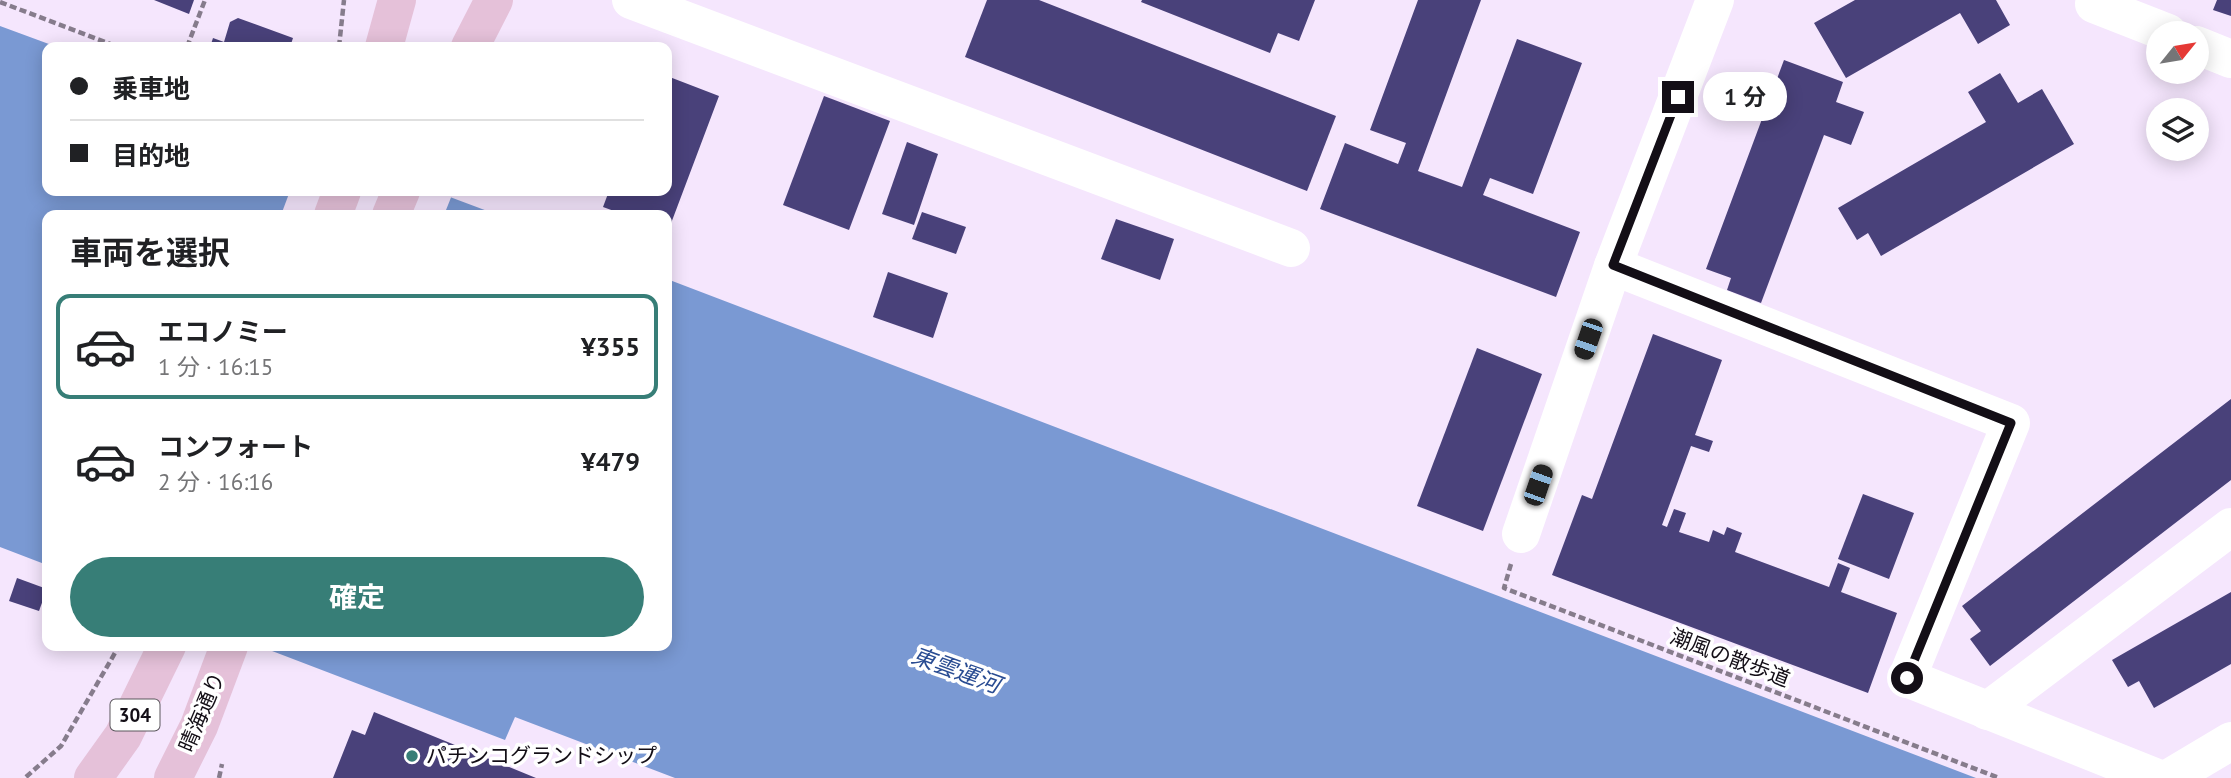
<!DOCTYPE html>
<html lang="ja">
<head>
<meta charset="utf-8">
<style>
  body { margin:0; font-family:"PT Sans","Noto Sans JP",sans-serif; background:#f2f2f2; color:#202124; height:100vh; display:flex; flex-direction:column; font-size:26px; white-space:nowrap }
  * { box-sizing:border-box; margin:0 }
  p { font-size:23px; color:#757577 }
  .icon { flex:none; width:38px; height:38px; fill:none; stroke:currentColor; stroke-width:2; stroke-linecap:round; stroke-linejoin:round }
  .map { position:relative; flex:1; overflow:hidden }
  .side { position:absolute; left:42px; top:210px; width:630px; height:441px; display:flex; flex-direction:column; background:#fff; border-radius:14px; box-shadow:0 4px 18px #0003 }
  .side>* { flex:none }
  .guide { position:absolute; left:42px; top:42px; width:630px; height:154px; border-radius:14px; box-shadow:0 4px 18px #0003; display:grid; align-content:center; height:154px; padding:0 28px; background:#fff }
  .needle { width:46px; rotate:60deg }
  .tools { position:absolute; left:2146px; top:21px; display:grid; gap:14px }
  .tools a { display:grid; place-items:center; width:63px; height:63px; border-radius:50%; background:#fff; box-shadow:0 4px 18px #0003; font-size:35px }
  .end { position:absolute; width:32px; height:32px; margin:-16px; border:9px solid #130e16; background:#fff; box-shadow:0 0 0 4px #fff }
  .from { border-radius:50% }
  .bubble { position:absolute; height:49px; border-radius:24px; background:#fff; box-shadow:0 4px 18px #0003; font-size:23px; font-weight:700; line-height:49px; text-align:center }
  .car { position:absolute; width:21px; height:42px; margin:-21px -10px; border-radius:9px; box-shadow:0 0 5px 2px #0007; background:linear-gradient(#222 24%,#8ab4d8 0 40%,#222 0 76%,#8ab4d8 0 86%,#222 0) }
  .guide b { display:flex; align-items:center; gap:24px; height:66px; font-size:26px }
  .guide b+b { border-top:2px solid #e0e0e0 }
  .guide i { width:18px; height:18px; background:#202124 }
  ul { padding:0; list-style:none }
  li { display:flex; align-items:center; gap:21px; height:105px; margin:0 14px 10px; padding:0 14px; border:4px solid transparent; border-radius:14px }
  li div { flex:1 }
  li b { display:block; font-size:26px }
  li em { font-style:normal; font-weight:700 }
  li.active { border-color:#377e77 }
  li>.icon { width:63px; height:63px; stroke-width:1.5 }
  h2 { padding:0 28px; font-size:32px; line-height:84px }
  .cta { display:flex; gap:14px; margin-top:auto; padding:14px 28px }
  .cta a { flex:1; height:80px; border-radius:42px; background:#377e77; color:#fff; font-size:28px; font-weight:700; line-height:80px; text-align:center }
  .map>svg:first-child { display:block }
  .water { fill:#7a99d3 }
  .pier { fill:#f5e6fd }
  .building { fill:#49417a }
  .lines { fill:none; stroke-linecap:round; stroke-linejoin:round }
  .path { stroke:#867c8c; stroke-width:4.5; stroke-dasharray:7 3.5; stroke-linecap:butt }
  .minor { stroke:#fff; stroke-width:38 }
  .major { stroke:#e5c1d9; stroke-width:38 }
  .route { stroke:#130e16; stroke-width:9 }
  .poi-dot { fill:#377e77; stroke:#fff; stroke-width:2.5 }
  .labels { text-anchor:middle; stroke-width:7; stroke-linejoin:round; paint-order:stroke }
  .shield { fill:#fff; stroke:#5a565c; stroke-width:2 }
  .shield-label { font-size:19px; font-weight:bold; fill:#130e16 }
  .street-label { font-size:21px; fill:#130e16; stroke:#fff }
  .poi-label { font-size:21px; fill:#130e16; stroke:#fff; text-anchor:start }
  .water-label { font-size:23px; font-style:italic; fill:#294c92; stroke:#fff }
</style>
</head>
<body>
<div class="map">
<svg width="2231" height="778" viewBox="0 0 2231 778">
  <rect width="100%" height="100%" fill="#f5e6fd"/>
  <g class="water">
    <path d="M0,26L57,47H47V191H434L498,215H47V565L0,547Z"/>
    <path d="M667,279L1976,778H675L515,717L505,740L259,646H667Z"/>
  </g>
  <path class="pier" d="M290,191H442L452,195L444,215H281Z"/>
  <g class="building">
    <path d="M154,0H194L189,14Z"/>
    <path d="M987,0H1039L1336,116L1307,191L965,57Z"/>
    <path d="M1142,0H1315L1299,41L1278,33L1270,53L1141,2Z"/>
    <path d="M1418,0H1481L1418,171L1462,187L1517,39L1582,63L1533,194L1490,178L1483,195L1580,232L1556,297L1320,209L1345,143L1398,164L1406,143L1370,130Z"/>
    <path d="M1855,0H1996L2010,25L1978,44L1960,13L1846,78L1814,23Z"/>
    <path d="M2217,0H2231V16L2213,10Z"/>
    <path d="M238,18L293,38L290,47H210L213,38L224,42L230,22Z"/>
    <path d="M1784,60L1843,82L1836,102L1864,112L1851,145L1824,135L1761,303L1727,290L1731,278L1706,269Z"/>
    <path d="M2000,73L2018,103L2042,89L2074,144L1881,256L1868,233L1857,240L1838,208L1986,122L1968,92Z"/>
    <path d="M667,76L719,96L667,234V215H625L603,207L609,191H667Z"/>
    <path d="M824,96L890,121L849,230L783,205Z"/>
    <path d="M907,142L938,154L914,225L882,214Z"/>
    <path d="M922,212L966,227L956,254L912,239Z"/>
    <path d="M1116,219L1174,239L1160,280L1101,259Z"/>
    <path d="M888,272L948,293L933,338L873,317Z"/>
    <path d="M1653,334L1722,360L1695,435L1713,441L1709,452L1691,446L1662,525L1667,527L1674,509L1686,513L1679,532L1709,542L1713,530L1724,535L1727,527L1742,533L1735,552L1829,587L1838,563L1850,568L1841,592L1897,613L1868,693L1552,575L1582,495L1592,499Z"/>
    <path d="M1477,348L1542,374L1483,531L1417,506Z"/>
    <path d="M2231,399V480L1990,666L1970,639L1981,631L1962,606Z"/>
    <path d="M1863,494L1914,513L1889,579L1838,559Z"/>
    <path d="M17,578L47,589L39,611L9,601Z"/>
    <path d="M2231,592V664L2154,708L2139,681L2128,687L2112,660Z"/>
    <path d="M374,712L536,778H333L352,730L365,735Z"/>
  </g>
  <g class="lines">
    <g class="path">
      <path d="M0,2L118,47"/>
      <path d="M187,47L205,0"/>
      <path d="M339,47L344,0"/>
      <path d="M1511,564L1504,588L1999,778"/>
      <path d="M26,777L61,746L119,646"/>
      <path d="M219,778L222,764"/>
    </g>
    <g class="minor">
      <path d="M631,0L1291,248"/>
      <path d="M2096,0L2094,4L2168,33"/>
      <path d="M2196,45L2231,59"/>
      <path d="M1613,266L2011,423L1907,678L2157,778"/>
      <path d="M1521,534L1613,266L1715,0"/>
      <path d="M1987,711L2231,527"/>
      <path d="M2169,778L2231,741"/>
    </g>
    <g class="major">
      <path d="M384,47L397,0"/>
      <path d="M470,47L494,0"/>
      <path d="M333,215L342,191"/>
      <path d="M391,215L401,191"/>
      <path d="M93,778L123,736L167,646"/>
      <path d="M173,778L199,726L229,646"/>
    </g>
  </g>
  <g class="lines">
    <path class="route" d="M1678,97L1613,265L2011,423L1907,678"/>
  </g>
  <circle class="poi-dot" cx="412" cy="756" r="7"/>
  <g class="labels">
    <rect class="shield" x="110.5" y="699.5" width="49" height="31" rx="5"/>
    <g class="shield-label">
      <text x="135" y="722">304</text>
    </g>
    <g class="street-label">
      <text transform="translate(1730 658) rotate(21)" y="7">潮風の散歩道</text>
      <text transform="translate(202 712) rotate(-67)" y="7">晴海通り</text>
    </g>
    <g class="poi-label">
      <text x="426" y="763">パチンコグランドシップ</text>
    </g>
    <g class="water-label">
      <text transform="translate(956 670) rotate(20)" y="8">東雲運河</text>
    </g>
  </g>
</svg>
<div class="tools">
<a><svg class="needle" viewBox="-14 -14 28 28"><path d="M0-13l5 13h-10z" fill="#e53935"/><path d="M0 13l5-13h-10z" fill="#757577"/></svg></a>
<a><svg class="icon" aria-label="layers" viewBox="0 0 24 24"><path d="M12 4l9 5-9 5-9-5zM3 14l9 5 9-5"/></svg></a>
</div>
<i class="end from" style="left:1907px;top:678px"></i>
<i class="end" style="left:1678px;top:97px"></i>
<div class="bubble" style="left:1703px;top:72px;width:84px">1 分</div>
<i class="car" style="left:1588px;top:339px;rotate:199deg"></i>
<i class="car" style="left:1538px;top:485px;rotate:19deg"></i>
<div class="guide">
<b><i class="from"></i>乗車地</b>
<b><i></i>目的地</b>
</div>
<section class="side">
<h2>車両を選択</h2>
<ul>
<li class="active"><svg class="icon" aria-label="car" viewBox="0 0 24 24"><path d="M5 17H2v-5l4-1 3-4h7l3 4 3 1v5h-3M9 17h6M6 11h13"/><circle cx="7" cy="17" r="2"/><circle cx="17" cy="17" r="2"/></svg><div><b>エコノミー</b><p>1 分 · 16:15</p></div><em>¥355</em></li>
<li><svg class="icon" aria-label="car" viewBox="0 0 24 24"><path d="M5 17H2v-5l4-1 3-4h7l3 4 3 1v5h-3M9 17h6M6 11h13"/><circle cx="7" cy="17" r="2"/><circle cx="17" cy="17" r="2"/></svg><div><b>コンフォート</b><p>2 分 · 16:16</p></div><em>¥479</em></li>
</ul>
<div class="cta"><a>確定</a></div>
</section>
</div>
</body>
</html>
